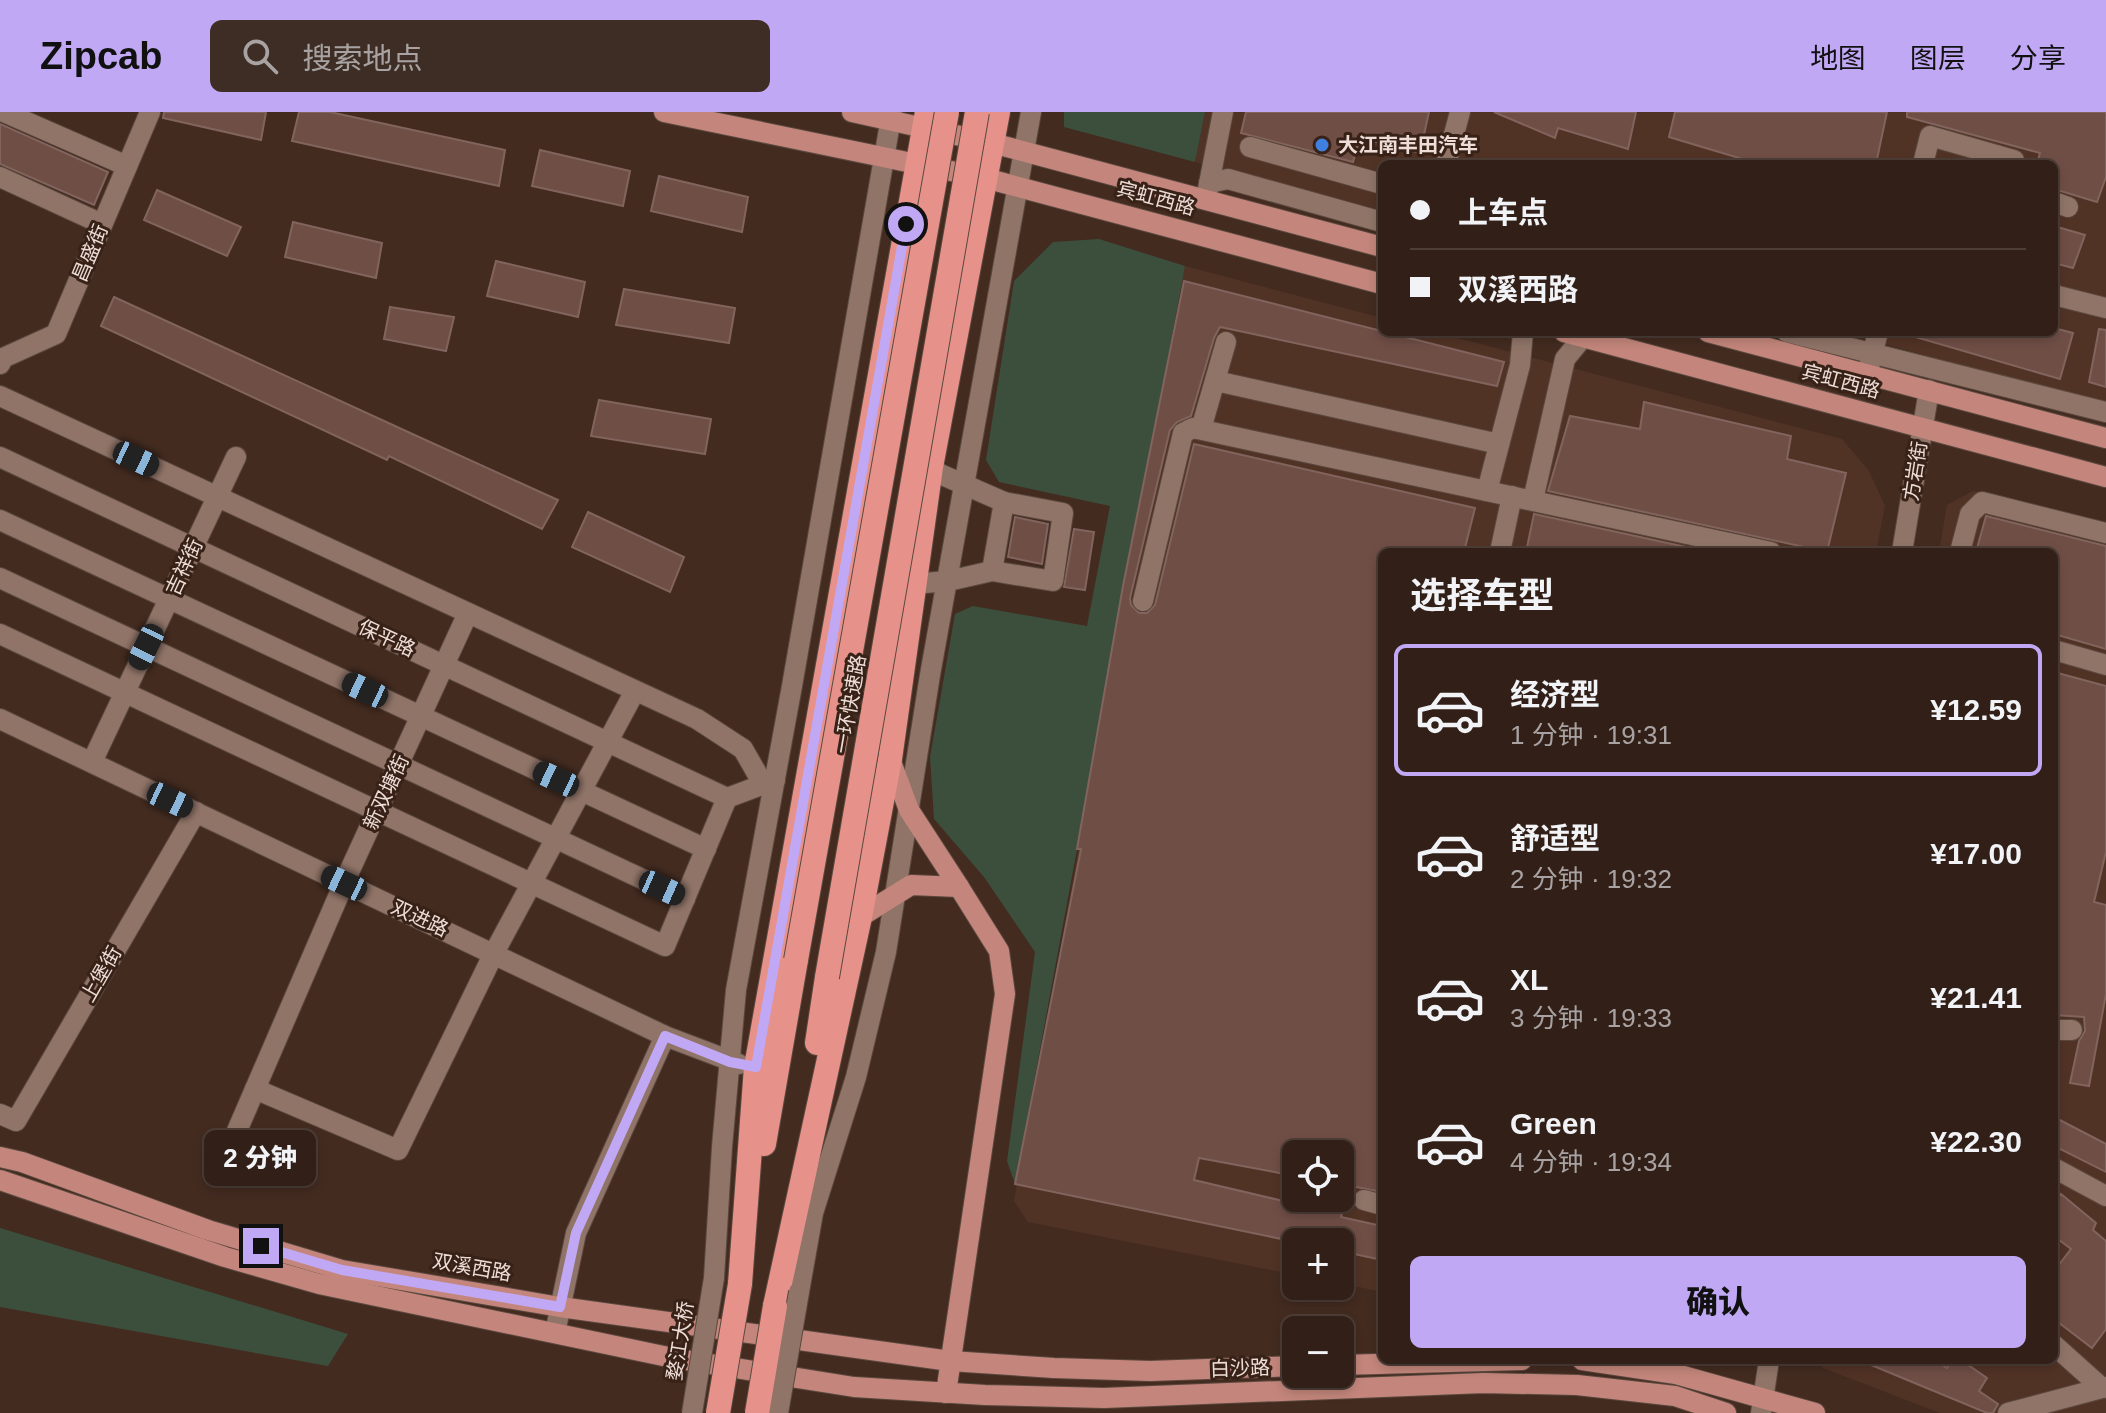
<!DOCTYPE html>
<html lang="zh">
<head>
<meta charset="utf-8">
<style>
  body { margin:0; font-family:Arial,"Noto Sans SC",sans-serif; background:#3d2d25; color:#f1f3f6; height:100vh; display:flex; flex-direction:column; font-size:30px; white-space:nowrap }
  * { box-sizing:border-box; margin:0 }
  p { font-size:26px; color:#a8a3a2 }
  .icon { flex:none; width:44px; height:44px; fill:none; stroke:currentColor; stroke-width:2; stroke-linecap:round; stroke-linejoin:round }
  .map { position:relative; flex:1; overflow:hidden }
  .sheet { position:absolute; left:1378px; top:436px; width:680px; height:816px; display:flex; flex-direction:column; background:#322018; border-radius:12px; box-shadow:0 4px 12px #0003,0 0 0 2px #4d3e37 }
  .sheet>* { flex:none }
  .top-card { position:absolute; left:1378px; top:48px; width:680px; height:176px; border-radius:12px; box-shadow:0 4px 12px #0003,0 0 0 2px #4d3e37; display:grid; align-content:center; height:176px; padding:0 32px; background:#322018 }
  .tools { position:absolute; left:1282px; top:1028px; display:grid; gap:16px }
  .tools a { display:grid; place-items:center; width:72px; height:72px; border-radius:12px; background:#322018; box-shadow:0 4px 12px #0003,0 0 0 2px #4d3e37; font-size:40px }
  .end { position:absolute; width:36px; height:36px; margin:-18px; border:10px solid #c0a8f4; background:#111; box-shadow:0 0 0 4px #111 }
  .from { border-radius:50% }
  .bubble { position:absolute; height:56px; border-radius:12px; background:#322018; box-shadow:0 4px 12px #0003,0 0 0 2px #4d3e37; font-size:26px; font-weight:800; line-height:56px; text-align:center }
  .car { position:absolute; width:24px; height:48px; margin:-24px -12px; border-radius:10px; box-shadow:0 0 6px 2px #0007; background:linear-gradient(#222 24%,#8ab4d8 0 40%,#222 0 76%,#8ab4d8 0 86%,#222 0) }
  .top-card b { display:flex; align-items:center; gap:28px; height:76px; font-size:30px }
  .top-card b+b { border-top:2px solid #4d3e37 }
  .top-card i { width:20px; height:20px; background:#f1f3f6 }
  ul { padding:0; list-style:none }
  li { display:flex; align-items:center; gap:24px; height:132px; margin:0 16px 12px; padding:0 16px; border:4px solid transparent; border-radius:12px }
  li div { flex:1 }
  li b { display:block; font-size:30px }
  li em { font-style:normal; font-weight:800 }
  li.current { border-color:#c0a8f4 }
  li>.icon { width:72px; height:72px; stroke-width:1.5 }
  h2 { padding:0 32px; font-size:36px; line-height:96px }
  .action { display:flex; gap:16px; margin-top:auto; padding:16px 32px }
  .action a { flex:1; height:92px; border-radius:12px; background:#c0a8f4; color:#111; font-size:32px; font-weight:800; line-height:92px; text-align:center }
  header { display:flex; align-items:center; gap:48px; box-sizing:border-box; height:112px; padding:0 40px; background:#c0a8f4; color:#111 }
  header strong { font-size:38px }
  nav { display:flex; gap:44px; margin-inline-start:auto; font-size:28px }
  .search { width:560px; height:72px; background:#3d2d25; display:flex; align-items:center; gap:20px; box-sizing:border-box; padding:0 28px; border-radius:12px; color:#a8a3a2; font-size:30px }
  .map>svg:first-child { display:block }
  .built { fill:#513325; fill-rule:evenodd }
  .green { fill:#3c4f3d }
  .building { fill:#6f4e46; stroke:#82645e; stroke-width:2 }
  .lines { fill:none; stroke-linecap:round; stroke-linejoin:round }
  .minor-casing { stroke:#5b483e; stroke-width:22 }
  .major-casing { stroke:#5b483e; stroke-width:22 }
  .highway-casing { stroke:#5b483e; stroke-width:26 }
  .minor { stroke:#907468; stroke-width:20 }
  .major { stroke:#c4867c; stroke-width:20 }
  .highway { stroke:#e6928a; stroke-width:24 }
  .minor-bridge-casing { stroke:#5b483e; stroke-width:22; stroke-linecap:butt }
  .highway-bridge-casing { stroke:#5b483e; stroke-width:26; stroke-linecap:butt }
  .minor-bridge { stroke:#907468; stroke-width:20 }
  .highway-bridge { stroke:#e6928a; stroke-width:24 }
  .route { stroke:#c0a8f4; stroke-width:10 }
  .shop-dot { fill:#3f7fe0; stroke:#382117; stroke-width:3 }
  .labels { text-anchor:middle; stroke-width:6; stroke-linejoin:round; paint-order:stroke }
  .poi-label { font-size:20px; font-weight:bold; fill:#edddd6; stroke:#382117; text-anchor:start }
  .street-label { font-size:20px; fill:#edddd6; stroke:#382117 }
</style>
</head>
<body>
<header>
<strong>Zipcab</strong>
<div class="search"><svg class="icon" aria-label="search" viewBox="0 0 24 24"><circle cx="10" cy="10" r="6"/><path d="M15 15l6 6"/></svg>搜索地点</div>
<nav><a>地图</a><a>图层</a><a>分享</a></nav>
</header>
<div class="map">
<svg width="2106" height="1301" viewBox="0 0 2106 1301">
  <rect width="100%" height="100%" fill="#432b20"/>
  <g class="built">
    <path d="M1205,0H2106V292L1840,220H2054V52H1382V100L1195,50Z"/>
    <path d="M1185,154L1382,206V220H1435L1842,327L1869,359L1885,394L1876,440H1382V1180L1340,1171V1130H1296V1163L1028,1110L1014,1089ZM1296,1042H1340V1086H1296Z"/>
    <path d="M1973,379L2106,412V1301H1940L1823,1256L1817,1248H2054V440H1939L1947,393Z"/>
  </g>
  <g class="green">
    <path d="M1064,0H1205L1195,50L1064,15Z"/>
    <path d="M1099,127L1185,154L1015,1072L1007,1049L1035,840L984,765L934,707L930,645L955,502L973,494L1087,514L1110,394L999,370L986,348L1014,169L1053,130Z"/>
    <path d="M0,1116L348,1222L328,1254L0,1195Z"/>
  </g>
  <g class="building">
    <path d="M164,0H266L261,28L163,6Z"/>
    <path d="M299,0H330L505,38L499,74L292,29Z"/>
    <path d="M1246,0H1429L1420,41L1360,26L1353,50L1241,21Z"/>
    <path d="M1494,0H1636L1628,37L1558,16L1555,26Z"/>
    <path d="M1675,0H1887L1876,52H1759L1669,25Z"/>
    <path d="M1907,0H2106V65L2097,90L2054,77V52H2037L2040,41L1907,5Z"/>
    <path d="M0,12L108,60L94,93L0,52Z"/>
    <path d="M540,38L630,59L623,94L532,74Z"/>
    <path d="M659,64L748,85L742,120L651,99Z"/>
    <path d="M157,78L241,115L227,144L144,108Z"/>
    <path d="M293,110L382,131L376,166L285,145Z"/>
    <path d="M2054,114L2085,123L2073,156L2054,151Z"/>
    <path d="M496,149L585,170L578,205L487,184Z"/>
    <path d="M1184,169L1504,250L1497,274L1220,215L1214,226L1191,304L1177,310L1170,318L1130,486L1131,493L1139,501H1147L1155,493L1194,332L1475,396L1464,440H1382V1080L1340,1072V1042H1296V1064L1199,1046L1194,1068L1313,1096L1315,1086H1346L1341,1105L1382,1114V1148L1340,1139V1130H1296L1015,1072L1081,737H1077L1123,474Z"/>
    <path d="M624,177L735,196L729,231L616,213Z"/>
    <path d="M114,185L419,325L558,388L542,417L389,344L387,348L101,214Z"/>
    <path d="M390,195L454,205L446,239L384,227Z"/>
    <path d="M2054,216L2073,221L2060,267L1912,224V220H2054Z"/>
    <path d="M2099,217L2106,218V275L2089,270Z"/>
    <path d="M599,288L711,307L705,342L591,324Z"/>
    <path d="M1644,290L1791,324L1787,347L1846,361L1827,440L1548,379L1570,304L1640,317Z"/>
    <path d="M588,400L684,445L670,480L572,435Z"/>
    <path d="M1534,402L1709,440H1526Z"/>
    <path d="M1986,404L2106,434V537L2054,522V440H1976Z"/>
    <path d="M1015,405L1048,412L1042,452L1008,445Z"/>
    <path d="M1074,417L1094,420L1085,478L1064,475Z"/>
    <path d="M2054,560L2106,574V740L2094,790L2106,793V882L2089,974L2070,971L2079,929L2085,919L2084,905L2054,903Z"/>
    <path d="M2054,1005L2106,1032V1060L2054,1034Z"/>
    <path d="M2061,1082L2096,1111L2093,1118L2106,1129V1217L2092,1236L2054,1207V1159L2071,1137L2054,1124V1092Z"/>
    <path d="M1859,1248H1935L1947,1256L1952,1248H1961L1987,1266L1979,1279L1998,1292L1993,1301H1987Z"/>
  </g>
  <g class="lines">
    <g class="minor-casing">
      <g id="minor">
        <path d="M4,0L127,54"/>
        <path d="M1250,35L1382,72"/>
        <path d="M1446,52L1460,0"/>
        <path d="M1923,52L1930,24L2014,48L2013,52"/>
        <path d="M0,65L102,112"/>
        <path d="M1209,71L1228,67L1382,110"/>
        <path d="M1207,82L1223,0"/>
        <path d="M2054,90L2068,95"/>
        <path d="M2054,183L2106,196"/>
        <path d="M1787,220L2106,300"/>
        <path d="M0,252L3,246L56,222L150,0"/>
        <path d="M1869,255L1878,220"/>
        <path d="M1216,269L1499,332"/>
        <path d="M0,284L697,607L743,637L763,672"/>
        <path d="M1201,317L1226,230"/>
        <path d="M0,345L727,686L775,668"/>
        <path d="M1487,379L1520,253L1523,220"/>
        <path d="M1533,388L1565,247L1583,225"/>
        <path d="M0,408L706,737"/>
        <path d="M1500,440L1512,384"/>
        <path d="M1902,440L1929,278"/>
        <path d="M1960,440L1970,402L1982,390L2106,421"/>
        <path d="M992,459L1053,469L1063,401L1004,390"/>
        <path d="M0,466L685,787"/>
        <path d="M913,472L948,469L992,459L1004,390L940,362L931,355"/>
        <path d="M1143,489L1183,321L1193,316L1771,440"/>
        <path d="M0,522L665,834L727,686"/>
        <path d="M2054,538L2106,553"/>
        <path d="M0,607L665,924L739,952"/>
        <path d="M92,650L236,345"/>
        <path d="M2054,918H2072"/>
        <path d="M255,977L398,1038L494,841L635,579"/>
        <path d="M0,1002L16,1009L196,700"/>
        <path d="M230,1035L344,771L468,501"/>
        <path d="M2054,1056L2106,1084"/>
        <path d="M1364,1088L1382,1093"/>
        <path d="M714,1166L722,1035L736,878L792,574L892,0"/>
        <path d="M799,1180L813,1101L856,965L886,840L930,563L1031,0"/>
        <path d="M555,1221L576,1121L665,924"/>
        <path d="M2054,1233L2102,1276"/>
        <path d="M1761,1301L1769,1248"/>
        <path d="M2008,1301L2106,1275"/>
      </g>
    </g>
    <g class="major-casing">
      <g id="major">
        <path d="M664,0L985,66L1382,172"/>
        <path d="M852,0L992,31L1382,135"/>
        <path d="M1564,220L2106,365"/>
        <path d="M1708,220L2106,326"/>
        <path d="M860,805L911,773L959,775L909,698L890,647"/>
        <path d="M0,1045L22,1050L208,1118L342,1158L560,1195L950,1249L1054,1256L1150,1259L1296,1254"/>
        <path d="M0,1068L225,1145L319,1172L673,1246L854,1275L985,1283L1104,1286L1483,1271L1577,1273L1675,1284L1726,1301"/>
        <path d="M1582,1248L1676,1262L1815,1301"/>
        <path d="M1340,1253L1522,1248"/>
        <path d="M946,1281L1005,882L999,839L959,775"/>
      </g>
    </g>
    <g class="highway-casing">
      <g id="highway">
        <path d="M817,931L827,865"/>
        <path d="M764,1032L796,848"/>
        <path d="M740,1172L756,955L927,0"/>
        <path d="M775,1194L860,805L890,647L931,355L998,0"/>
      </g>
    </g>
    <use href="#minor" class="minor"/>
    <use href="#major" class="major"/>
    <use href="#highway" class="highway"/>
    <g class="minor-bridge-casing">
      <g id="minor-bridge">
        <path d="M692,1301L714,1166"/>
        <path d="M778,1301L799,1180"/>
      </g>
    </g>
    <g class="highway-bridge-casing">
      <g id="highway-bridge">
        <path d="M796,848L947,0"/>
        <path d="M827,865L977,0"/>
        <path d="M718,1301L740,1172"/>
        <path d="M757,1301L775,1194"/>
      </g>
    </g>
    <use href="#minor-bridge" class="minor-bridge"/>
    <use href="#highway-bridge" class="highway-bridge"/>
  </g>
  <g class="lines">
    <path class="route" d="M261,1134L342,1158L560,1195L576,1121L665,924L730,950L756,955L906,112"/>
  </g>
  <circle class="shop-dot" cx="1322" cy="33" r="8"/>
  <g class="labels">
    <g class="poi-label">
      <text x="1338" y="40">大江南丰田汽车</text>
    </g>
    <g class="street-label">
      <text transform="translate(1156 86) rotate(15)" y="7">宾虹西路</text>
      <text transform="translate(90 141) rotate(-67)" y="7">昌盛街</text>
      <text transform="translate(1841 269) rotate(15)" y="7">宾虹西路</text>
      <text transform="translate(1915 359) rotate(-81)" y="7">方岩街</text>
      <text transform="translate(184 455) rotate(-65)" y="7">吉祥街</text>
      <text transform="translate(387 526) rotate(25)" y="7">保平路</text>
      <text transform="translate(850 592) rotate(-80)" y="7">一环快速路</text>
      <text transform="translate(386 680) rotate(-65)" y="7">新双塘街</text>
      <text transform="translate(420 806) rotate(25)" y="7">双进路</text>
      <text transform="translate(101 862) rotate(-60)" y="7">上堡街</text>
      <text transform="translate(472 1155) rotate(10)" y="7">双溪西路</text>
      <text transform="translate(680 1229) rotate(-81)" y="7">婺江大桥</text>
      <text transform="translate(1240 1256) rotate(-2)" y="7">白沙路</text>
    </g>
  </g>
</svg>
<div class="tools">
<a><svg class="icon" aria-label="locate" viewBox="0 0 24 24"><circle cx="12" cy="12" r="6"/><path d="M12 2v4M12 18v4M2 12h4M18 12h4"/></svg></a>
<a>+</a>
<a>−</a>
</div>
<i class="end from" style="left:906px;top:112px"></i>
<i class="end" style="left:261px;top:1134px"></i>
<div class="bubble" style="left:204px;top:1018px;width:112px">2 分钟</div>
<i class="car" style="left:136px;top:347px;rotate:115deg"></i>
<i class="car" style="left:146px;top:535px;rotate:206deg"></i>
<i class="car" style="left:365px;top:578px;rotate:295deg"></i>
<i class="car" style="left:556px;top:667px;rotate:295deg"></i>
<i class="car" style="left:170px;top:688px;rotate:115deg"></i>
<i class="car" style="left:344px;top:771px;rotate:295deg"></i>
<i class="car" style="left:662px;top:776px;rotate:114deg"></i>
<div class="top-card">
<b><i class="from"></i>上车点</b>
<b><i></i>双溪西路</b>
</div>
<section class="sheet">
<h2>选择车型</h2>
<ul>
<li class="current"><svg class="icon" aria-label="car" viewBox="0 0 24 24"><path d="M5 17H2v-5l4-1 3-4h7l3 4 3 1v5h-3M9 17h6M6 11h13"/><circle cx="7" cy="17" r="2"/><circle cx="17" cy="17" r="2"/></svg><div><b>经济型</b><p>1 分钟 · 19:31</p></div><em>¥12.59</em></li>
<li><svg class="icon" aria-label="car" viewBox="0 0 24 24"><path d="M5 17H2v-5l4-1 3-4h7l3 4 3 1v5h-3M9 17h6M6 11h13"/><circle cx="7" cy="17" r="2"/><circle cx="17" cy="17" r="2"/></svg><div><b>舒适型</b><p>2 分钟 · 19:32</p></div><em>¥17.00</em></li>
<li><svg class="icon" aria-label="car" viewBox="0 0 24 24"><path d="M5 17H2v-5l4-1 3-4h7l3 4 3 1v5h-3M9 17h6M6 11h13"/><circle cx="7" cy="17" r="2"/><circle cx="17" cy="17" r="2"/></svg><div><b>XL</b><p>3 分钟 · 19:33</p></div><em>¥21.41</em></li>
<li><svg class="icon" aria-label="car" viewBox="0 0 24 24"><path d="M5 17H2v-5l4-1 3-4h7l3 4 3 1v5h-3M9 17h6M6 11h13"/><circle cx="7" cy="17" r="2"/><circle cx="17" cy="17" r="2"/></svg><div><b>Green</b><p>4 分钟 · 19:34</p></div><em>¥22.30</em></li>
</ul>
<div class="action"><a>确认</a></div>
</section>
</div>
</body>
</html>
